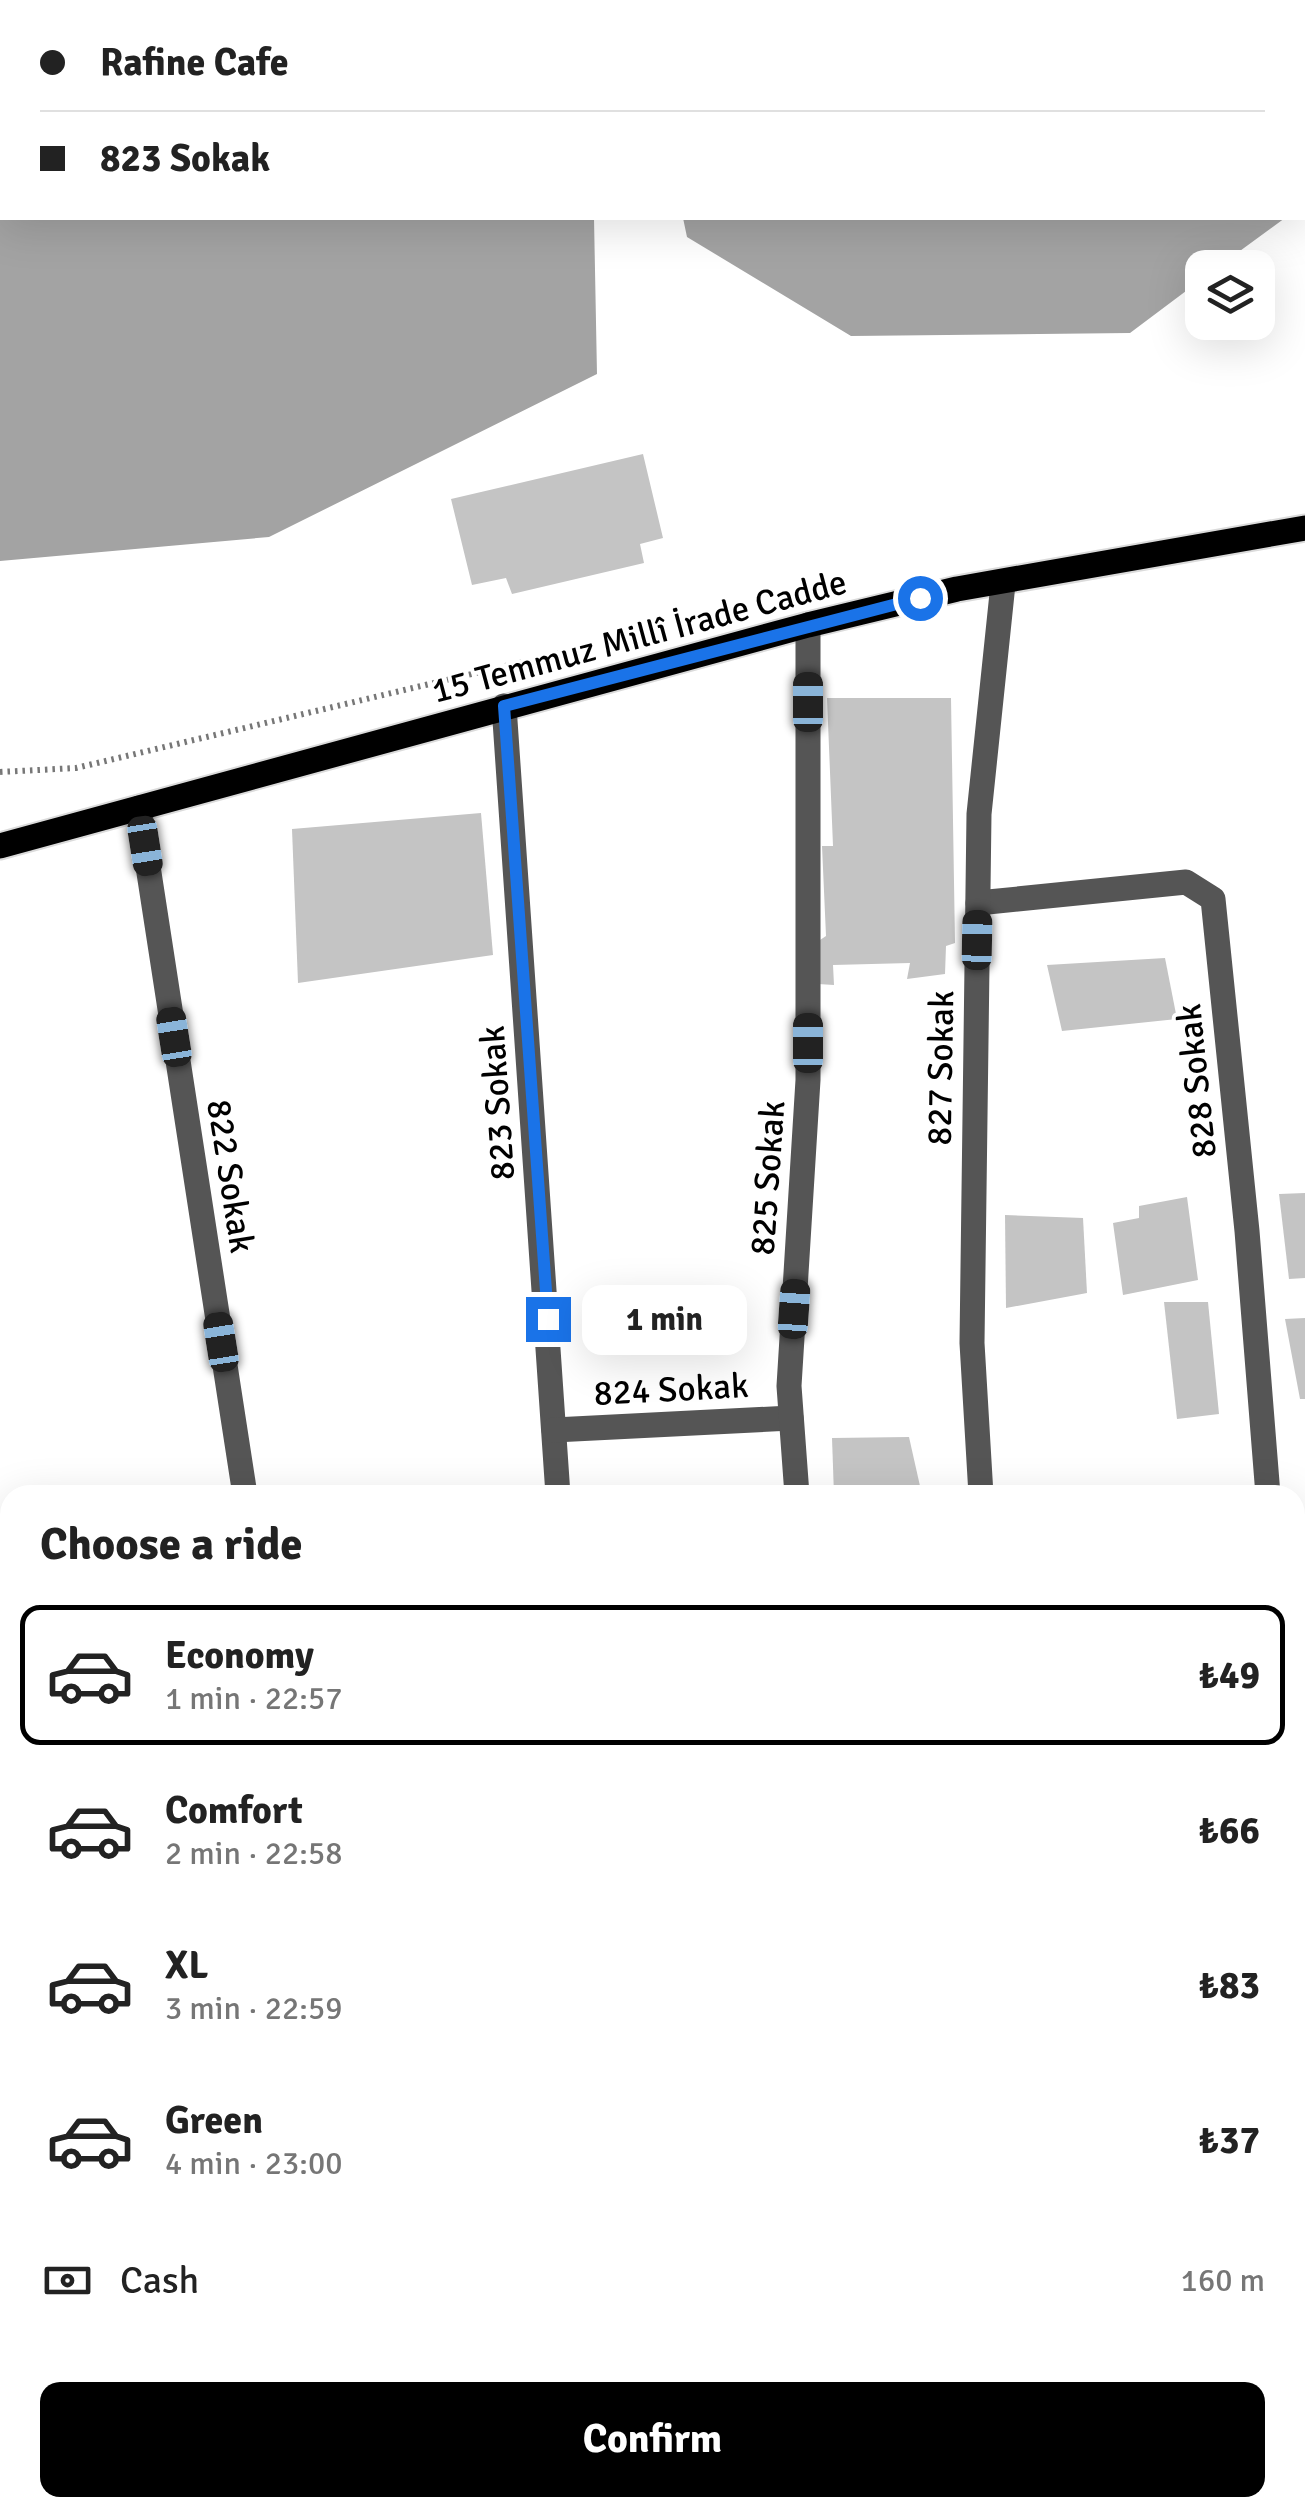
<!DOCTYPE html>
<html lang="en">
<head>
<meta charset="utf-8">
<style>
  body { margin:0; font-family:Signika,sans-serif; background:#f2f2f2; color:#222; height:100vh; display:flex; flex-direction:column; font-size:38px; white-space:nowrap }
  * { box-sizing:border-box; margin:0 }
  p { font-size:32px; color:#767676 }
  .icon { flex:none; width:55px; height:55px; fill:none; stroke:currentColor; stroke-width:2; stroke-linecap:round; stroke-linejoin:round }
  .map { position:relative; flex:1; overflow:hidden }
  .drawer { position:absolute; left:0px; top:1485px; width:1305px; height:1032px; display:flex; flex-direction:column; background:#fff; border-radius:30px 30px 0 0; box-shadow:0 10px 40px #0002 }
  .drawer>* { flex:none }
  .top-card { position:absolute; left:0px; top:0px; width:1305px; height:220px; box-shadow:0 10px 40px #0002; display:grid; align-content:center; height:220px; padding:0 40px; background:#fff }
  .fabs { position:absolute; left:1185px; top:250px; display:grid; gap:20px }
  .fabs a { display:grid; place-items:center; width:90px; height:90px; border-radius:20px; background:#fff; box-shadow:0 10px 40px #0002; font-size:50px }
  .end { position:absolute; width:45px; height:45px; margin:-22px; border:12px solid #1a73e8; background:#fff; box-shadow:0 0 0 5px #fff }
  .from { border-radius:50% }
  .bubble { position:absolute; height:70px; border-radius:20px; background:#fff; box-shadow:0 10px 40px #0002; font-size:32px; font-weight:700; line-height:70px; text-align:center }
  .car { position:absolute; width:30px; height:60px; margin:-30px -15px; border-radius:12px; box-shadow:0 0 8px 2px #0007; background:linear-gradient(#222 24%,#8ab4d8 0 40%,#222 0 76%,#8ab4d8 0 86%,#222 0) }
  .top-card b { display:flex; align-items:center; gap:35px; height:95px; font-size:38px }
  .top-card b+b { border-top:2px solid #e0e0e0 }
  .top-card i { width:25px; height:25px; background:#222 }
  ul { padding:0; list-style:none }
  li { display:flex; align-items:center; gap:30px; height:140px; margin:0 20px 15px; padding:0 20px; border:5px solid transparent; border-radius:20px }
  li div { flex:1 }
  li b { display:block; font-size:38px }
  li em { font-style:normal; font-weight:700 }
  li.current { border-color:#000 }
  li>.icon { width:90px; height:90px; stroke-width:1.5 }
  h2 { padding:0 40px; font-size:45px; line-height:120px }
  .pay { display:flex; align-items:center; gap:25px; height:110px; padding:0 40px; font-size:38px }
  .pay p { margin-inline-start:auto }
  .primary-button { display:flex; gap:20px; margin-top:auto; padding:20px 40px }
  .primary-button a { flex:1; height:115px; border-radius:20px; background:#000; color:#fff; font-size:40px; font-weight:700; line-height:115px; text-align:center }
  .map>svg:first-child { display:block }
  .green { fill:#dcdcdc }
  .water { fill:#a3a3a3 }
  .building { fill:#c4c4c4 }
  .lines { fill:none; stroke-linecap:round; stroke-linejoin:round }
  .major-casing { stroke:#dbdbdb; stroke-width:29 }
  .path { stroke:#777; stroke-width:6; stroke-dasharray:2.5 5; stroke-linecap:butt }
  .minor { stroke:#555; stroke-width:25 }
  .major { stroke:#000; stroke-width:25 }
  .route { stroke:#1a73e8; stroke-width:12 }
  .labels { text-anchor:middle; stroke-width:8; stroke-linejoin:round; paint-order:stroke }
  .street-label { font-size:35px; fill:#000; stroke:#fff }
</style>
</head>
<body>
<div class="map">
<svg width="1305" height="2516" viewBox="0 0 1305 2516">
  <rect width="100%" height="100%" fill="#fff"/>
  <rect class="green" x="673" y="2508" width="287" height="8"/>
  <g class="water">
    <path d="M0,0H590L2,2V218H594L597,374L269,537L0,561Z"/>
    <path d="M638,0H1305V203L1303,204L1302,2Z"/>
    <path d="M683,218H1285L1218,267L1202,268V279L1130,333L851,336L687,237Z"/>
  </g>
  <g class="building">
    <path d="M643,454L663,538L640,544L644,563L512,594L506,578L472,585L451,499Z"/>
    <path d="M827,698H951L955,943L946,946L945,974L907,979L910,963L833,965L834,985L818,984L817,942L826,936L822,846H833Z"/>
    <path d="M481,813L493,955L298,983L292,829Z"/>
    <path d="M1165,958L1177,1019L1062,1031L1047,965Z"/>
    <path d="M1305,1193V1278L1289,1279L1279,1194Z"/>
    <path d="M1187,1197L1198,1280L1123,1295L1113,1223L1139,1218V1206Z"/>
    <path d="M1005,1215L1083,1218L1087,1293L1006,1308Z"/>
    <path d="M1164,1302H1208L1219,1414L1177,1419Z"/>
    <path d="M1305,1318V1399H1300L1285,1319Z"/>
    <path d="M909,1437L922,1495H834L832,1438Z"/>
    <path d="M1305,2132V2288H1295V2133Z"/>
    <path d="M1295,2362L1305,2364V2435H1295Z"/>
    <path d="M1188,2508H1287L1288,2516H1189Z"/>
  </g>
  <g class="lines">
    <g class="major-casing">
      <path id="major" d="M0,846L808,625L957,589L1305,528"/>
    </g>
    <path class="path" d="M0,772L76,768L560,653"/>
    <g class="minor">
      <path d="M504,706L558,1495"/>
      <path d="M139,808L245,1495"/>
      <path d="M978,903L1186,882L1213,899L1247,1231L1268,1495"/>
      <path d="M554,1430L791,1418"/>
      <path d="M797,1495L789,1386L808,1080V625"/>
      <path d="M981,1495L972,1343L979,814L1003,584"/>
      <path d="M0,1803H10"/>
      <path d="M1295,1805L1305,1909"/>
      <path d="M1295,2089L1305,2088"/>
      <path d="M0,2121H10"/>
      <path d="M1295,2440H1305"/>
      <path d="M0,2476H10"/>
      <path d="M299,2508L300,2516"/>
      <path d="M647,2508V2516"/>
      <path d="M1046,2508L1057,2516"/>
      <path d="M973,2516V2508"/>
    </g>
    <use href="#major" class="major"/>
  </g>
  <g class="lines">
    <path class="route" d="M548,1319L504,706L920,598"/>
  </g>
  <g class="labels">
    <g class="street-label">
      <text transform="translate(639 636) rotate(-15)" y="12">15 Temmuz Millî İrade Cadde</text>
      <text transform="translate(940 1068) rotate(-89)" y="12">827 Sokak</text>
      <text transform="translate(1196 1081) rotate(-96)" y="12">828 Sokak</text>
      <text transform="translate(497 1103) rotate(-94)" y="12">823 Sokak</text>
      <text transform="translate(231 1176) rotate(81)" y="12">822 Sokak</text>
      <text transform="translate(767 1178) rotate(-86)" y="12">825 Sokak</text>
      <text transform="translate(671 1389) rotate(-3)" y="12">824 Sokak</text>
    </g>
  </g>
</svg>
<div class="fabs">
<a><svg class="icon" aria-label="layers" viewBox="0 0 24 24"><path d="M12 4l9 5-9 5-9-5zM3 14l9 5 9-5"/></svg></a>
</div>
<i class="end from" style="left:920px;top:598px"></i>
<i class="end" style="left:548px;top:1319px"></i>
<div class="bubble" style="left:582px;top:1285px;width:165px">1 min</div>
<i class="car" style="left:808px;top:702px;rotate:0deg"></i>
<i class="car" style="left:145px;top:846px;rotate:171deg"></i>
<i class="car" style="left:977px;top:940px;rotate:1deg"></i>
<i class="car" style="left:174px;top:1037px;rotate:351deg"></i>
<i class="car" style="left:808px;top:1043px;rotate:0deg"></i>
<i class="car" style="left:794px;top:1309px;rotate:4deg"></i>
<i class="car" style="left:221px;top:1342px;rotate:351deg"></i>
<div class="top-card">
<b><i class="from"></i>Rafine Cafe</b>
<b><i></i>823 Sokak</b>
</div>
<section class="drawer">
<h2>Choose a ride</h2>
<ul>
<li class="current"><svg class="icon" aria-label="car" viewBox="0 0 24 24"><path d="M5 17H2v-5l4-1 3-4h7l3 4 3 1v5h-3M9 17h6M6 11h13"/><circle cx="7" cy="17" r="2"/><circle cx="17" cy="17" r="2"/></svg><div><b>Economy</b><p>1 min · 22:57</p></div><em>₺49</em></li>
<li><svg class="icon" aria-label="car" viewBox="0 0 24 24"><path d="M5 17H2v-5l4-1 3-4h7l3 4 3 1v5h-3M9 17h6M6 11h13"/><circle cx="7" cy="17" r="2"/><circle cx="17" cy="17" r="2"/></svg><div><b>Comfort</b><p>2 min · 22:58</p></div><em>₺66</em></li>
<li><svg class="icon" aria-label="car" viewBox="0 0 24 24"><path d="M5 17H2v-5l4-1 3-4h7l3 4 3 1v5h-3M9 17h6M6 11h13"/><circle cx="7" cy="17" r="2"/><circle cx="17" cy="17" r="2"/></svg><div><b>XL</b><p>3 min · 22:59</p></div><em>₺83</em></li>
<li><svg class="icon" aria-label="car" viewBox="0 0 24 24"><path d="M5 17H2v-5l4-1 3-4h7l3 4 3 1v5h-3M9 17h6M6 11h13"/><circle cx="7" cy="17" r="2"/><circle cx="17" cy="17" r="2"/></svg><div><b>Green</b><p>4 min · 23:00</p></div><em>₺37</em></li>
</ul>
<div class="pay"><svg class="icon" aria-label="cash" viewBox="0 0 24 24"><path d="M3 7h18v10H3z"/><circle cx="12" cy="12" r="2"/></svg>Cash<p>160 m</p></div>
<div class="primary-button"><a>Confirm</a></div>
</section>
</div>
</body>
</html>
